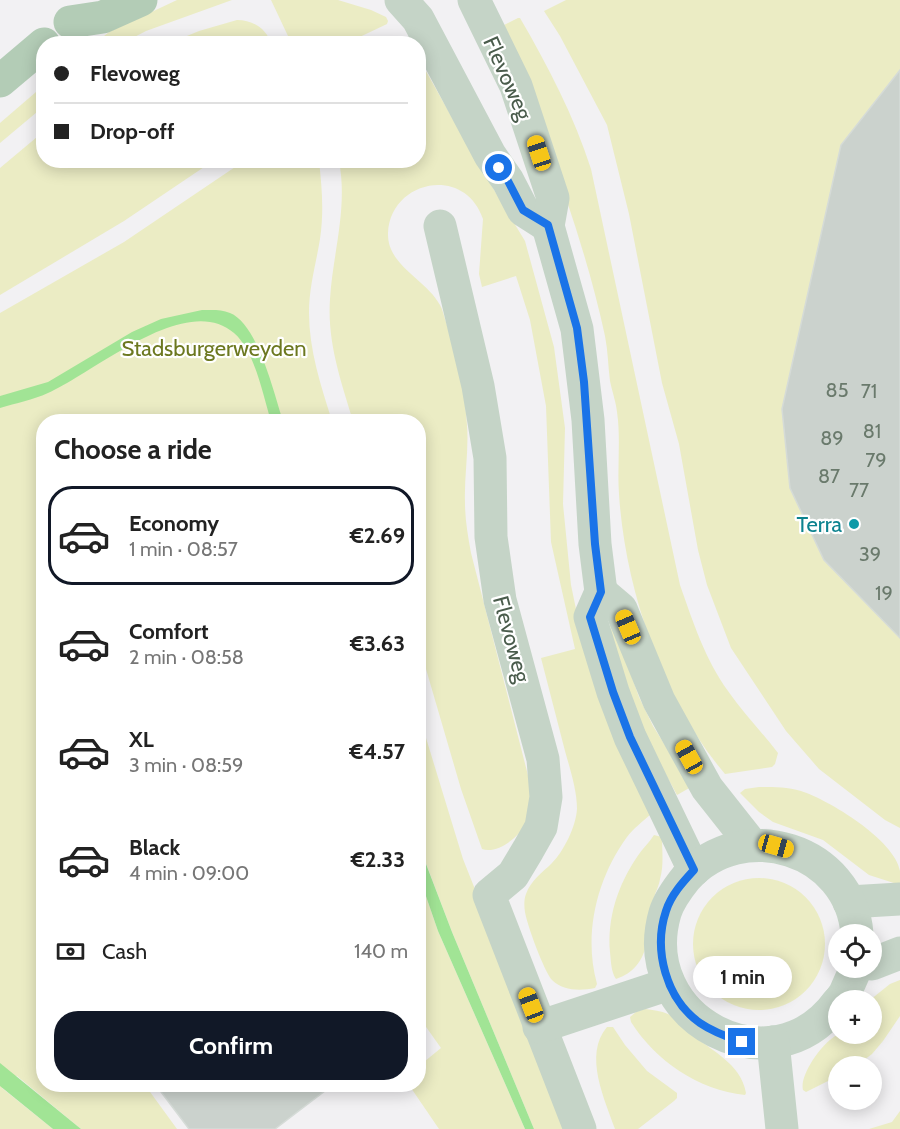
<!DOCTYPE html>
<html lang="en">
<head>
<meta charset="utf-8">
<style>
  body { margin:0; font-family:Cabin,sans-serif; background:#f6f6f6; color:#222; height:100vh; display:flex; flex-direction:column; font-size:22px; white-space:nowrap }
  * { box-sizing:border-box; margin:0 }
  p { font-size:20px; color:#767676 }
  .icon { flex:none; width:33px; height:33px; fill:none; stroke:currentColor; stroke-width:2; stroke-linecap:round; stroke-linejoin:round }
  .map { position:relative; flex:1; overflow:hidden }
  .sheet { position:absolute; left:36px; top:414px; width:390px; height:678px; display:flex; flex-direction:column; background:#fff; border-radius:24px; box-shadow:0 3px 15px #0003 }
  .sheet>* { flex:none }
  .hud { position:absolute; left:36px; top:36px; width:390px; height:132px; border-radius:24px; box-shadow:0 3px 15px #0003; display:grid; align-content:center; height:132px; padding:0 18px; background:#fff }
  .tools { position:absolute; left:828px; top:924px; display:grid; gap:12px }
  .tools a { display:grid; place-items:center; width:54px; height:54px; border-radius:50%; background:#fff; box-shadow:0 3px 15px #0003; font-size:30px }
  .end { position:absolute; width:27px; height:27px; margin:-14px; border:8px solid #1a73e8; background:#fff; box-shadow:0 0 0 3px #fff }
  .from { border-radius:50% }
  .bubble { position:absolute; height:42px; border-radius:21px; background:#fff; box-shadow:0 3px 15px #0003; font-size:20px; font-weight:700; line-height:42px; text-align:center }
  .car { position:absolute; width:18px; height:36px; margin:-18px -9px; border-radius:8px; box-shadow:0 0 4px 2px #0007; background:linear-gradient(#f5c518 24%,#345 0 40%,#f5c518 0 76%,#345 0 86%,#f5c518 0) }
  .hud b { display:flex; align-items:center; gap:21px; height:57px; font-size:22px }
  .hud b+b { border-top:2px solid #e0e0e0 }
  .hud i { width:15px; height:15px; background:#222 }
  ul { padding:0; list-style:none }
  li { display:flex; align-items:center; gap:18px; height:99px; margin:0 12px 9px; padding:0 6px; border:3px solid transparent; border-radius:24px }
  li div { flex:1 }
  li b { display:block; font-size:22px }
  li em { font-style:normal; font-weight:700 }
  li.current { border-color:#111827 }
  li>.icon { width:54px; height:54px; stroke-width:1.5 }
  h2 { padding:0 18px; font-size:27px; line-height:72px }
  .pay { display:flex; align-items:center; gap:15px; height:66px; padding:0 18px; font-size:22px }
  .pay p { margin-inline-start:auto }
  .button { display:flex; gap:12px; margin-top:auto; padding:12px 18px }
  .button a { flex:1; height:69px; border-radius:24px; background:#111827; color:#fff; font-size:24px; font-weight:700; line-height:69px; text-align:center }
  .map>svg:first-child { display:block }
  .green { fill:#ebecc4 }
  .water { fill:#a1e495 }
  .building { fill:#cbd2cd; stroke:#d5dbd7; stroke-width:1.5 }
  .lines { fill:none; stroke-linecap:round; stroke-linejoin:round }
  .minor { stroke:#c5d4c7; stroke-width:33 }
  .major { stroke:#b3ccb6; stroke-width:33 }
  .route { stroke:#1a73e8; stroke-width:8 }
  .culture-dot { fill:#0f9aa8; stroke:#fff; stroke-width:2 }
  .labels { text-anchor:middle; stroke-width:4.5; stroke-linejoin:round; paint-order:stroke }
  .number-label { font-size:20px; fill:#6a7a6c }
  .street-label { font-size:22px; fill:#4a5c4c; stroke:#fff }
  .park-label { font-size:22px; fill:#6c7820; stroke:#fff }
  .culture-label { font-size:22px; fill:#0d838f; stroke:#fff; text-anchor:end }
</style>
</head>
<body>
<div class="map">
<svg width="900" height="1129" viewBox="0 0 900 1129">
  <rect width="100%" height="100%" fill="#f2f1f3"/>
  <g class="green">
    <path d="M177,0H232L146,31L123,43L94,44L109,32Z"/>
    <path d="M271,0H338L371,10L386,17L388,21L387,24L347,43H294L288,36Z"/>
    <path d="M566,0H900V70L841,145L782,410L790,488L900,627V828L885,820L819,769L786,731L731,648L707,585L698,550L679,444L662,383L629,214L607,125L560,36L544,11Z"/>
    <path d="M518,18H520C548,66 574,116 591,169L680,585C693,622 705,659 728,691C743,713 762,732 778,753L775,764L772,767L725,774C663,701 625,589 619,494C617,467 621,439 617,412C616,402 612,391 610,381C608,366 608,351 605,336C582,229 540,128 504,25Z"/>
    <path d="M237,20C252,20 266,28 271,43H170L199,31Z"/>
    <path d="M422,64L473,155L525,241L554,347L565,428L563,504L571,585L582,638L651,814C643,821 633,829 627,837C597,878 583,934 597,984L595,988C580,991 563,991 552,980C544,971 527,925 525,912C524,906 524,899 526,894C531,880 542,873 552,863C564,851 576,826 577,809C577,790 570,769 565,751C557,720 549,689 541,658L575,649L551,542L546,406L530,320L516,276L482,287L479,274L483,219C464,164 390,181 388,233C387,266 426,279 440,305C443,310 444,317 446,322C457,355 465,391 467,425C469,451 464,477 465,503C465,520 468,536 471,553L531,787C529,798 530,815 525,825C518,838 497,854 482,849L461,789L419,645L418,422L353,421C341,381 327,342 330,299C333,252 348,208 339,161L418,160V66Z"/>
    <path d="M43,86V107L0,143V123Z"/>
    <path d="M43,132L44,160L213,161L124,221L0,295V168Z"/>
    <path d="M244,161H319C322,187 324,213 320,239C316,264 309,287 309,313C309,350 321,386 332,421L44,422V1084L145,1085L177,1129H81L17,1076L2,1088L53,1129H0V313L124,242Z"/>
    <path d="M608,610L639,697L653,726L691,787L677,795L646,738L613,651Z"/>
    <path d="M419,715L463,859L570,1129H534L452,932L422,853L419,843Z"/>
    <path d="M759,787C773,787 787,787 801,791C829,800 895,840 900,871C900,876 900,881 900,885L869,875L823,840L773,822L759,812L740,793L745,789Z"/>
    <path d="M654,835L662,837C662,851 664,865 660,879C659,886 655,893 653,901C647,932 652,967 616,979C611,972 611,961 610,952C607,918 618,885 637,857C642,849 649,843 654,835Z"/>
    <path d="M419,876L438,931L525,1129H439L409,1085L418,1084L419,1066L441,1048L419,1017Z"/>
    <circle cx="759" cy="944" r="66"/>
    <path d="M900,980V1016L883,1041L872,1054L856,1066H838V1076L806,1092L803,1090C799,1075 823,1042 837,1035C846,1030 862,1034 872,1034L870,1000L890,984Z"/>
    <path d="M645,1009C653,1010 661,1011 668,1014C677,1018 682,1026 690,1033C710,1050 741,1063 746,1093L745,1095C698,1090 656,1061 631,1022L630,1017L636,1012Z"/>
    <path d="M607,1027H613L625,1045L647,1071L677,1093V1098L674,1101L638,1129H615C605,1100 583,1055 607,1027Z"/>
    <path d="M900,1111V1129H869L892,1122Z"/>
  </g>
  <g class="water">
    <path d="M202,310C211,310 221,309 230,313C258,324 274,394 283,421H271C263,396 255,351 234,333C186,291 94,373 48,393C33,400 16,403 0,408V396L48,382L132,332L161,319Z"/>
    <path d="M418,843L452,932L534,1129H525L438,931L419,876Z"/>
    <path d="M0,1063L81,1129H53L0,1086Z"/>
  </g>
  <g class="building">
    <path d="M900,70V638L824,560L790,488L782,409L841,145Z"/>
    <path d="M155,1084H334L275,1129H189Z"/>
  </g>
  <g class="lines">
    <g class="minor">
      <path d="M401,0L418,19L490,155L508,181L523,210L548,226"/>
      <path d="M474,0L516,86L553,198L548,226L577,329L588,420L595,544L601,592L590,617L613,692L630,737L694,870"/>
      <path d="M440,226L478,386L490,458L491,537L500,600L543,759L546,797L541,827L528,850L513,875L489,895L580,1129"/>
      <path d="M601,592L621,609L659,701L707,788L752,845"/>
      <path d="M849,902L900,899"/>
      <path d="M872,964L900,953"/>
      <path d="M840,1000L845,993L856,968"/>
      <path d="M838,1002C773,1092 634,1020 665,913C669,900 678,888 686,878C742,815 851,849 857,934"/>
      <path d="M539,1027L669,984"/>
      <path d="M773,1042L782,1129"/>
    </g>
    <g class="major">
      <path d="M70,22L103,17L141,0"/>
      <path d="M0,81L44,44"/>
    </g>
  </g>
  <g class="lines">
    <path class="route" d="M499,168L508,181L523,210L548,225L577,328L584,382L595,544L601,592L590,617L613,692L630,737L694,870C683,882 671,895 666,911C653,950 666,999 700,1023C713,1032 727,1037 742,1042"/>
  </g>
  <circle class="culture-dot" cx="854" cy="524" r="6"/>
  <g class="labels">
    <g class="number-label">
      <text x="837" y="397">85</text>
      <text x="869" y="398">71</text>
      <text x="872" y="438">81</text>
      <text x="832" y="445">89</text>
      <text x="876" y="467">79</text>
      <text x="829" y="483">87</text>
      <text x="859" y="497">77</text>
      <text x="870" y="561">39</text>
      <text x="884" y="600">19</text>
    </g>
    <g class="street-label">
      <text transform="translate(508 78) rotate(66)" y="8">Flevoweg</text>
      <text transform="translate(512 639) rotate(75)" y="8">Flevoweg</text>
    </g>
    <g class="park-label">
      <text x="214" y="356">Stadsburgerweyden</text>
    </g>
    <g class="culture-label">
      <text x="842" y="532">Terra</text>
    </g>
  </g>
</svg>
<div class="tools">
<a><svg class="icon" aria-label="locate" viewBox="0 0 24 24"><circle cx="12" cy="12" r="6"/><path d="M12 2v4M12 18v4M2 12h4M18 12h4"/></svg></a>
<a>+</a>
<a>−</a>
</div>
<i class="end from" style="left:499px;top:168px"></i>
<i class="end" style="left:742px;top:1042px"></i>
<div class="bubble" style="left:693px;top:956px;width:99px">1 min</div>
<i class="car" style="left:539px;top:153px;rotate:342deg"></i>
<i class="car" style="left:628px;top:627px;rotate:337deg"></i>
<i class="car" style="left:689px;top:757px;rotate:331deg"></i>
<i class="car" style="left:776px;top:846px;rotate:106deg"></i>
<i class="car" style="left:531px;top:1005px;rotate:339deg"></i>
<div class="hud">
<b><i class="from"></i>Flevoweg</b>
<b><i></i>Drop-off</b>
</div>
<section class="sheet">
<h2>Choose a ride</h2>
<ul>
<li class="current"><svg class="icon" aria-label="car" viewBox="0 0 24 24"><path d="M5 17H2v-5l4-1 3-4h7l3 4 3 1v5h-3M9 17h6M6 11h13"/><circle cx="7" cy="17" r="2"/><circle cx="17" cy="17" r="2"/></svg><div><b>Economy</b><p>1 min · 08:57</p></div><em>€2.69</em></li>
<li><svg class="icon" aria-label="car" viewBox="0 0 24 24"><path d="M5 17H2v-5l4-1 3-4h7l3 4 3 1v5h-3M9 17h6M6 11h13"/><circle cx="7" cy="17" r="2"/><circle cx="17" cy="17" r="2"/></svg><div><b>Comfort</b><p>2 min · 08:58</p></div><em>€3.63</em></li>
<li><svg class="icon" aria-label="car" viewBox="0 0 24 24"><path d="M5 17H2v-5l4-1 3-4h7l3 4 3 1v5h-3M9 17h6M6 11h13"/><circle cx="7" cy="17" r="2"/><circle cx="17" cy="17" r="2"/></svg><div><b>XL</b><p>3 min · 08:59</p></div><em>€4.57</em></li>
<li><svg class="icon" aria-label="car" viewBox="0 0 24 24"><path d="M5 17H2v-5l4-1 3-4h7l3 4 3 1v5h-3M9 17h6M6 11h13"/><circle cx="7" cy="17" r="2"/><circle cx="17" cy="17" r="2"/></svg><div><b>Black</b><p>4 min · 09:00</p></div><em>€2.33</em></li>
</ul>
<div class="pay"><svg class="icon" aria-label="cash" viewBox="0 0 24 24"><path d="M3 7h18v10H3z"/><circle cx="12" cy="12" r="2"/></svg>Cash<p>140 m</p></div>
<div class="button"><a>Confirm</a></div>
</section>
</div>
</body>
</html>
